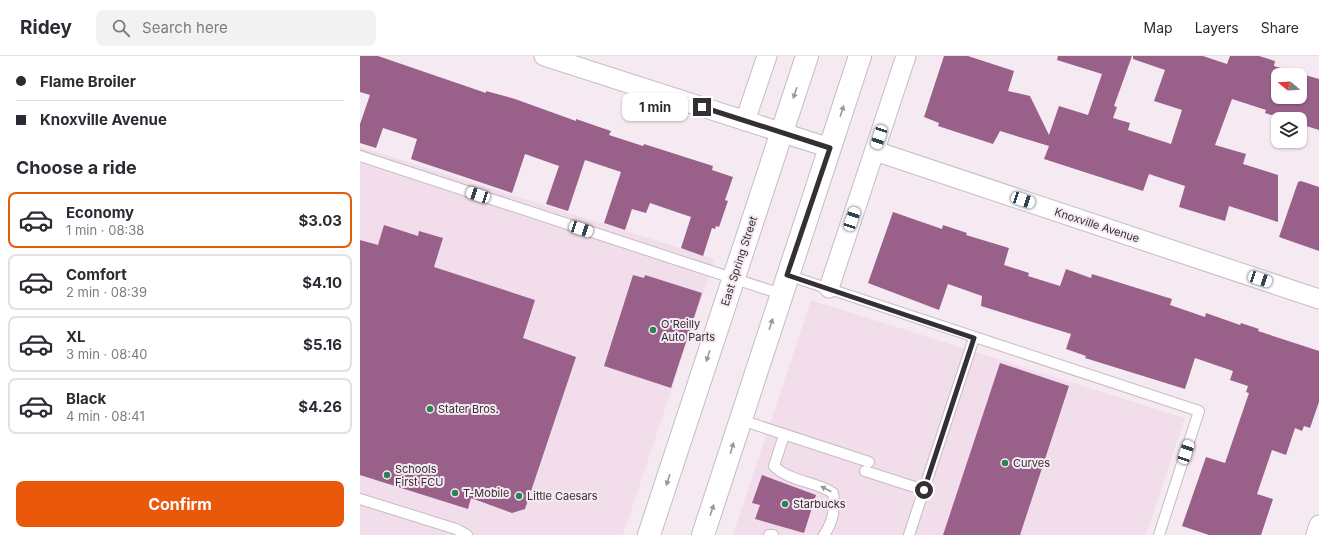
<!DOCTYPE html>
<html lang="en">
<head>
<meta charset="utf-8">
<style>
  body { margin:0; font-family:Inter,sans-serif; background:#f2f2f3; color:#2b2b33; height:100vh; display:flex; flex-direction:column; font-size:15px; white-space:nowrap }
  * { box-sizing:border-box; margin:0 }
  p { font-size:13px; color:#7c7c81 }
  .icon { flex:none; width:22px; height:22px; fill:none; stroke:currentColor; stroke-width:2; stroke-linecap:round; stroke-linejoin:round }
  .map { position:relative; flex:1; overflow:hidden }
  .drawer { display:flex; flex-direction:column; background:#fff; width:360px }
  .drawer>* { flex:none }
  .top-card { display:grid; align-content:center; height:88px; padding:0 16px; background:#fff }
  .needle { width:26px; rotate:288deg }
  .fabs { position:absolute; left:911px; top:12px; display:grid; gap:8px }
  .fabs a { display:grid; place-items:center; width:36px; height:36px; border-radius:8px; background:#fff; box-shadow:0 1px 3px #0004; font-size:20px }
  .end { position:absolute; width:18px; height:18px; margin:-9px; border:5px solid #342f33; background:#fff; box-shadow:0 0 0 2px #fff }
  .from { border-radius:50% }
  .bubble { position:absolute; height:28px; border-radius:8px; background:#fff; box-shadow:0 1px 3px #0004; font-size:13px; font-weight:700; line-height:28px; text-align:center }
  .car { position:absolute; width:12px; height:24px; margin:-12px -6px; border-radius:5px; box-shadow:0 0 3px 1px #0007; background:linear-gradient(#fff 24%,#345 0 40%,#fff 0 76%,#345 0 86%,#fff 0) }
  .top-card b { display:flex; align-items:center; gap:14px; height:38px; font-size:15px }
  .top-card b+b { border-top:1px solid #e1e1e2 }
  .top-card i { width:10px; height:10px; background:#2b2b33 }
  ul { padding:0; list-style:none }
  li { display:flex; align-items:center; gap:12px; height:56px; margin:0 8px 6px; padding:0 8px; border:2px solid #e1e1e2; border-radius:8px }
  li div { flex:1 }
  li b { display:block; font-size:15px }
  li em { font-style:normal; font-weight:700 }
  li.on { border-color:#ea580c }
  li>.icon { width:36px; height:36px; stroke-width:1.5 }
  h2 { padding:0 16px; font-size:18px; line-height:48px }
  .action { display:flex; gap:8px; margin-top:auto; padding:8px 16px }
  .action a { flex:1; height:46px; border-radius:8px; background:#ea580c; color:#fff; font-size:16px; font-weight:700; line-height:46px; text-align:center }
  header { display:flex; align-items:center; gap:24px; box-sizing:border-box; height:56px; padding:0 20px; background:#fff; border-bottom:1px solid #e1e1e2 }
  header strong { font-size:19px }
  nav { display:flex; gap:22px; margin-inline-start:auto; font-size:14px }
  .search { width:280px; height:36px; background:#f2f2f3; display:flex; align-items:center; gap:10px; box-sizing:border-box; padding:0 14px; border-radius:8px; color:#7c7c81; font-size:15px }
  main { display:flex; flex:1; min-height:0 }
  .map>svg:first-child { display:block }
  .built { fill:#f2deeb }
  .building { fill:#99608a; fill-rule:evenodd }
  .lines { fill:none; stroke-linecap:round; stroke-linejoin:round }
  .lane-casing { stroke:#c6bbc3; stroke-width:12 }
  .street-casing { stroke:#c6bbc3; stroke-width:21 }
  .secondary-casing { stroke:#c6bbc3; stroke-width:24 }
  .lane { stroke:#fff; stroke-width:10 }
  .street { stroke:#fff; stroke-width:19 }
  .secondary { stroke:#fff; stroke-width:22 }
  .oneway { fill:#9a9799 }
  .route { stroke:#342f33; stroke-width:5 }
  .poi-dot { fill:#2c8256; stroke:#f6eaf2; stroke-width:1.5 }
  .labels { text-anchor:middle; stroke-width:4; stroke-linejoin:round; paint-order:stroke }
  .street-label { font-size:11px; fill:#342f33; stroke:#f6eaf2 }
  .poi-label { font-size:11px; fill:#342f33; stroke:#f6eaf2; text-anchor:start }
</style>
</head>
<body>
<header>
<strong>Ridey</strong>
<div class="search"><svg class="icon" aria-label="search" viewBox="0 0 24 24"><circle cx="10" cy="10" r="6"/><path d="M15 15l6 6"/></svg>Search here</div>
<nav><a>Map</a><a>Layers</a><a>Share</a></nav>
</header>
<main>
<section class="drawer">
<div class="top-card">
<b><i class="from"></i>Flame Broiler</b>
<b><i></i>Knoxville Avenue</b>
</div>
<h2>Choose a ride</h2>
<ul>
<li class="on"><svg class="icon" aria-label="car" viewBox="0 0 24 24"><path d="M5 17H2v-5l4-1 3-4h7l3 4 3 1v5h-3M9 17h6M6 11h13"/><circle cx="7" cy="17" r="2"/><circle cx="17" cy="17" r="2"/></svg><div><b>Economy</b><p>1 min · 08:38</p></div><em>$3.03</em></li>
<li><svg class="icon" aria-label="car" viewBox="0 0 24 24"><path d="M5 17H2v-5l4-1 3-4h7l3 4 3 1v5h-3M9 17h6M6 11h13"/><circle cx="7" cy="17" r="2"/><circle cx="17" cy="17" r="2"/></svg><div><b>Comfort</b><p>2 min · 08:39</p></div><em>$4.10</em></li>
<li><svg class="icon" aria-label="car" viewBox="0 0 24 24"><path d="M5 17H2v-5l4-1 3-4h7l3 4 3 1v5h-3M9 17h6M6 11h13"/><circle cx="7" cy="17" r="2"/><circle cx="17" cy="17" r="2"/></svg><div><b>XL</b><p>3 min · 08:40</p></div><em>$5.16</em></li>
<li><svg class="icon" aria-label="car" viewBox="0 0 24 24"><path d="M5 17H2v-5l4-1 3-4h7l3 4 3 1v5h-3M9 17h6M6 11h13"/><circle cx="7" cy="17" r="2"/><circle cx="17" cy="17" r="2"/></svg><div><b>Black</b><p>4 min · 08:41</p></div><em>$4.26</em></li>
</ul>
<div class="action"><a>Confirm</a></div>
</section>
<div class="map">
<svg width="959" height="479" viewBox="0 0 959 479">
  <rect width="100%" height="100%" fill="#f6eaf2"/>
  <g class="built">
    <path d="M0,91L355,203L263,479H0Z"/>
    <path d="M451,244L825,362L786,479H373Z"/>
  </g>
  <g class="building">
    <path d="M0,0H18L126,37V35L155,43L216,65V63L251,75L249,79L283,90L284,88L353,110L352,114L373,121L365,144L368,145L359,171L356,170L355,173L352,172L343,200L321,192L331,161L290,147L286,157L272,153L265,174L244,167L261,116L225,104L208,155L186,148L199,110L165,98L152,137L51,103L57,83L23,72L16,92L0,87V68L10,39L0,36Z"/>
    <path d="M584,0H608L654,15L648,35L670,40L689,79L699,50L728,59L742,18L697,4L698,0H772L754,50L757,51L753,62L770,67L768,74L811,88L822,54L794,45L805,14L773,3V0H843L867,8L870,0H899L915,5L914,10L959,23V74L940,68V63H924L905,57L906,54L872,43L855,89L886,98L883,108L918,119V166L869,150L865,165L819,151L825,130L789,118L783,135L684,103L689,90L640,75L633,88L578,70L579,67L564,61ZM918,19H940V41H918Z"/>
    <path d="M941,125L959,131V195L919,181L938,126Z"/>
    <path d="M533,156L582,173L583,169L607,177L606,179L649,192L644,209L669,217L668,220L700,230L706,213L731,222L732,218L812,243L810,249L845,261L846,257L880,269L881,267L899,273L898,275L959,295V346L950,372L944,370L942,375L935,372L926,399L912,394L897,438L913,443L901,479H849L822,470L846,401L865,407L889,337L886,336L888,330L870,324L873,315L835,302L825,333L725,302L726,300L706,293L711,278L621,250L622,240L588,228L579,254L508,227Z"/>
    <path d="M24,169L58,180L59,175L83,182L74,211L175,244L163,282L216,301L165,453L152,457L111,442L108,453L0,419V184L18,189Z"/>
    <path d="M273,219L284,222L285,219L342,237L311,332L244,310Z"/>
    <path d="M640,307L709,330L660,479H583Z"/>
    <path d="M402,419L456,439L444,477L395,463L400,449L392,447Z"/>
  </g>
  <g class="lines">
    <g class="lane-casing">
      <g id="lane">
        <path d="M0,100L421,238"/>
        <path d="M427,219L839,355L799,479"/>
        <path d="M381,364L509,406"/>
        <path d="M424,379L414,410C430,426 455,425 473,437C476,453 473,466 464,479"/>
        <path d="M505,415L564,434"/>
        <path d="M0,443L96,473L107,479"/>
        <path d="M409,479H413"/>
        <path d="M549,479L614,282"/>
      </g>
    </g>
    <g class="street-casing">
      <g id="street">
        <path d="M184,0L470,92"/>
        <path d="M385,65L407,0"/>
        <path d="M515,95L959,243"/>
        <path d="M469,232L546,0"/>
        <path d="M956,479L959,469"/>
      </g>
    </g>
    <g class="secondary-casing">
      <g id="secondary">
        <path d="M289,479L447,0"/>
        <path d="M343,479L500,0"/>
      </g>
    </g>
    <use href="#lane" class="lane"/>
    <use href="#street" class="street"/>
    <use href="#secondary" class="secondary"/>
  </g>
  <defs><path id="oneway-solid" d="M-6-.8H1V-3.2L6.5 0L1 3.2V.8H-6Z"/></defs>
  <g class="oneway">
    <use href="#oneway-solid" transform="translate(435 37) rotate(108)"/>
    <use href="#oneway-solid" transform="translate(482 55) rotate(-72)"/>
    <use href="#oneway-solid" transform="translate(411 268) rotate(-72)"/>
    <use href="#oneway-solid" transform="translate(348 300) rotate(108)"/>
    <use href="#oneway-solid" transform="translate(372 392) rotate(-73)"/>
    <use href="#oneway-solid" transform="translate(308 424) rotate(108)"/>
    <use href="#oneway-solid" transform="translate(466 433) rotate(-153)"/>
    <use href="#oneway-solid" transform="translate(352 454) rotate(-71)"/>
  </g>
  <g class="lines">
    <path class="route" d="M342,51L470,92L427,219L614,282L564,434"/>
  </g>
  <g class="poi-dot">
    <circle cx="293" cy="274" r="4"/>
    <circle cx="70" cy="353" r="4"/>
    <circle cx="645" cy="407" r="4"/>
    <circle cx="27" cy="419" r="4"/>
    <circle cx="95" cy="437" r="4"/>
    <circle cx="159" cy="440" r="4"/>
    <circle cx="425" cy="448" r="4"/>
  </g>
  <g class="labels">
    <g class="street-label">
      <text transform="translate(737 169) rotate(18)" y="4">Knoxville Avenue</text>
      <text transform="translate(379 205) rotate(-72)" y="4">East Spring Street</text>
    </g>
    <g class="poi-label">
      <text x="301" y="272">O'Reilly<tspan x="301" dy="13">Auto Parts</tspan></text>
      <text x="78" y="357">Stater Bros.</text>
      <text x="653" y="411">Curves</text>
      <text x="35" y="417">Schools<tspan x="35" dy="13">First FCU</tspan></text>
      <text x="103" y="441">T-Mobile</text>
      <text x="167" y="444">Little Caesars</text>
      <text x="433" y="452">Starbucks</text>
    </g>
  </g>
</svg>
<div class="fabs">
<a><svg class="needle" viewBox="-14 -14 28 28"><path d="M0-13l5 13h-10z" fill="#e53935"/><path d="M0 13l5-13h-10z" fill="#7c7c81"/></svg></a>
<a><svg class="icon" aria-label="layers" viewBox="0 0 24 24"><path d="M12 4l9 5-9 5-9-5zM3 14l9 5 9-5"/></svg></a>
</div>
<i class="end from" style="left:564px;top:434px"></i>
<i class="end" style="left:342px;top:51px"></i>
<div class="bubble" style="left:262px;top:37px;width:66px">1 min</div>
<i class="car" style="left:519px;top:81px;rotate:198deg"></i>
<i class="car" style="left:118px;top:139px;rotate:288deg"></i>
<i class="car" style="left:663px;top:144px;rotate:109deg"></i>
<i class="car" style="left:492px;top:163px;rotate:19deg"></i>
<i class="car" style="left:221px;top:173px;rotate:108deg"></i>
<i class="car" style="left:900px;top:223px;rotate:108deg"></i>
<i class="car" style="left:826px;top:396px;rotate:18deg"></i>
</div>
</main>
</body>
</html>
